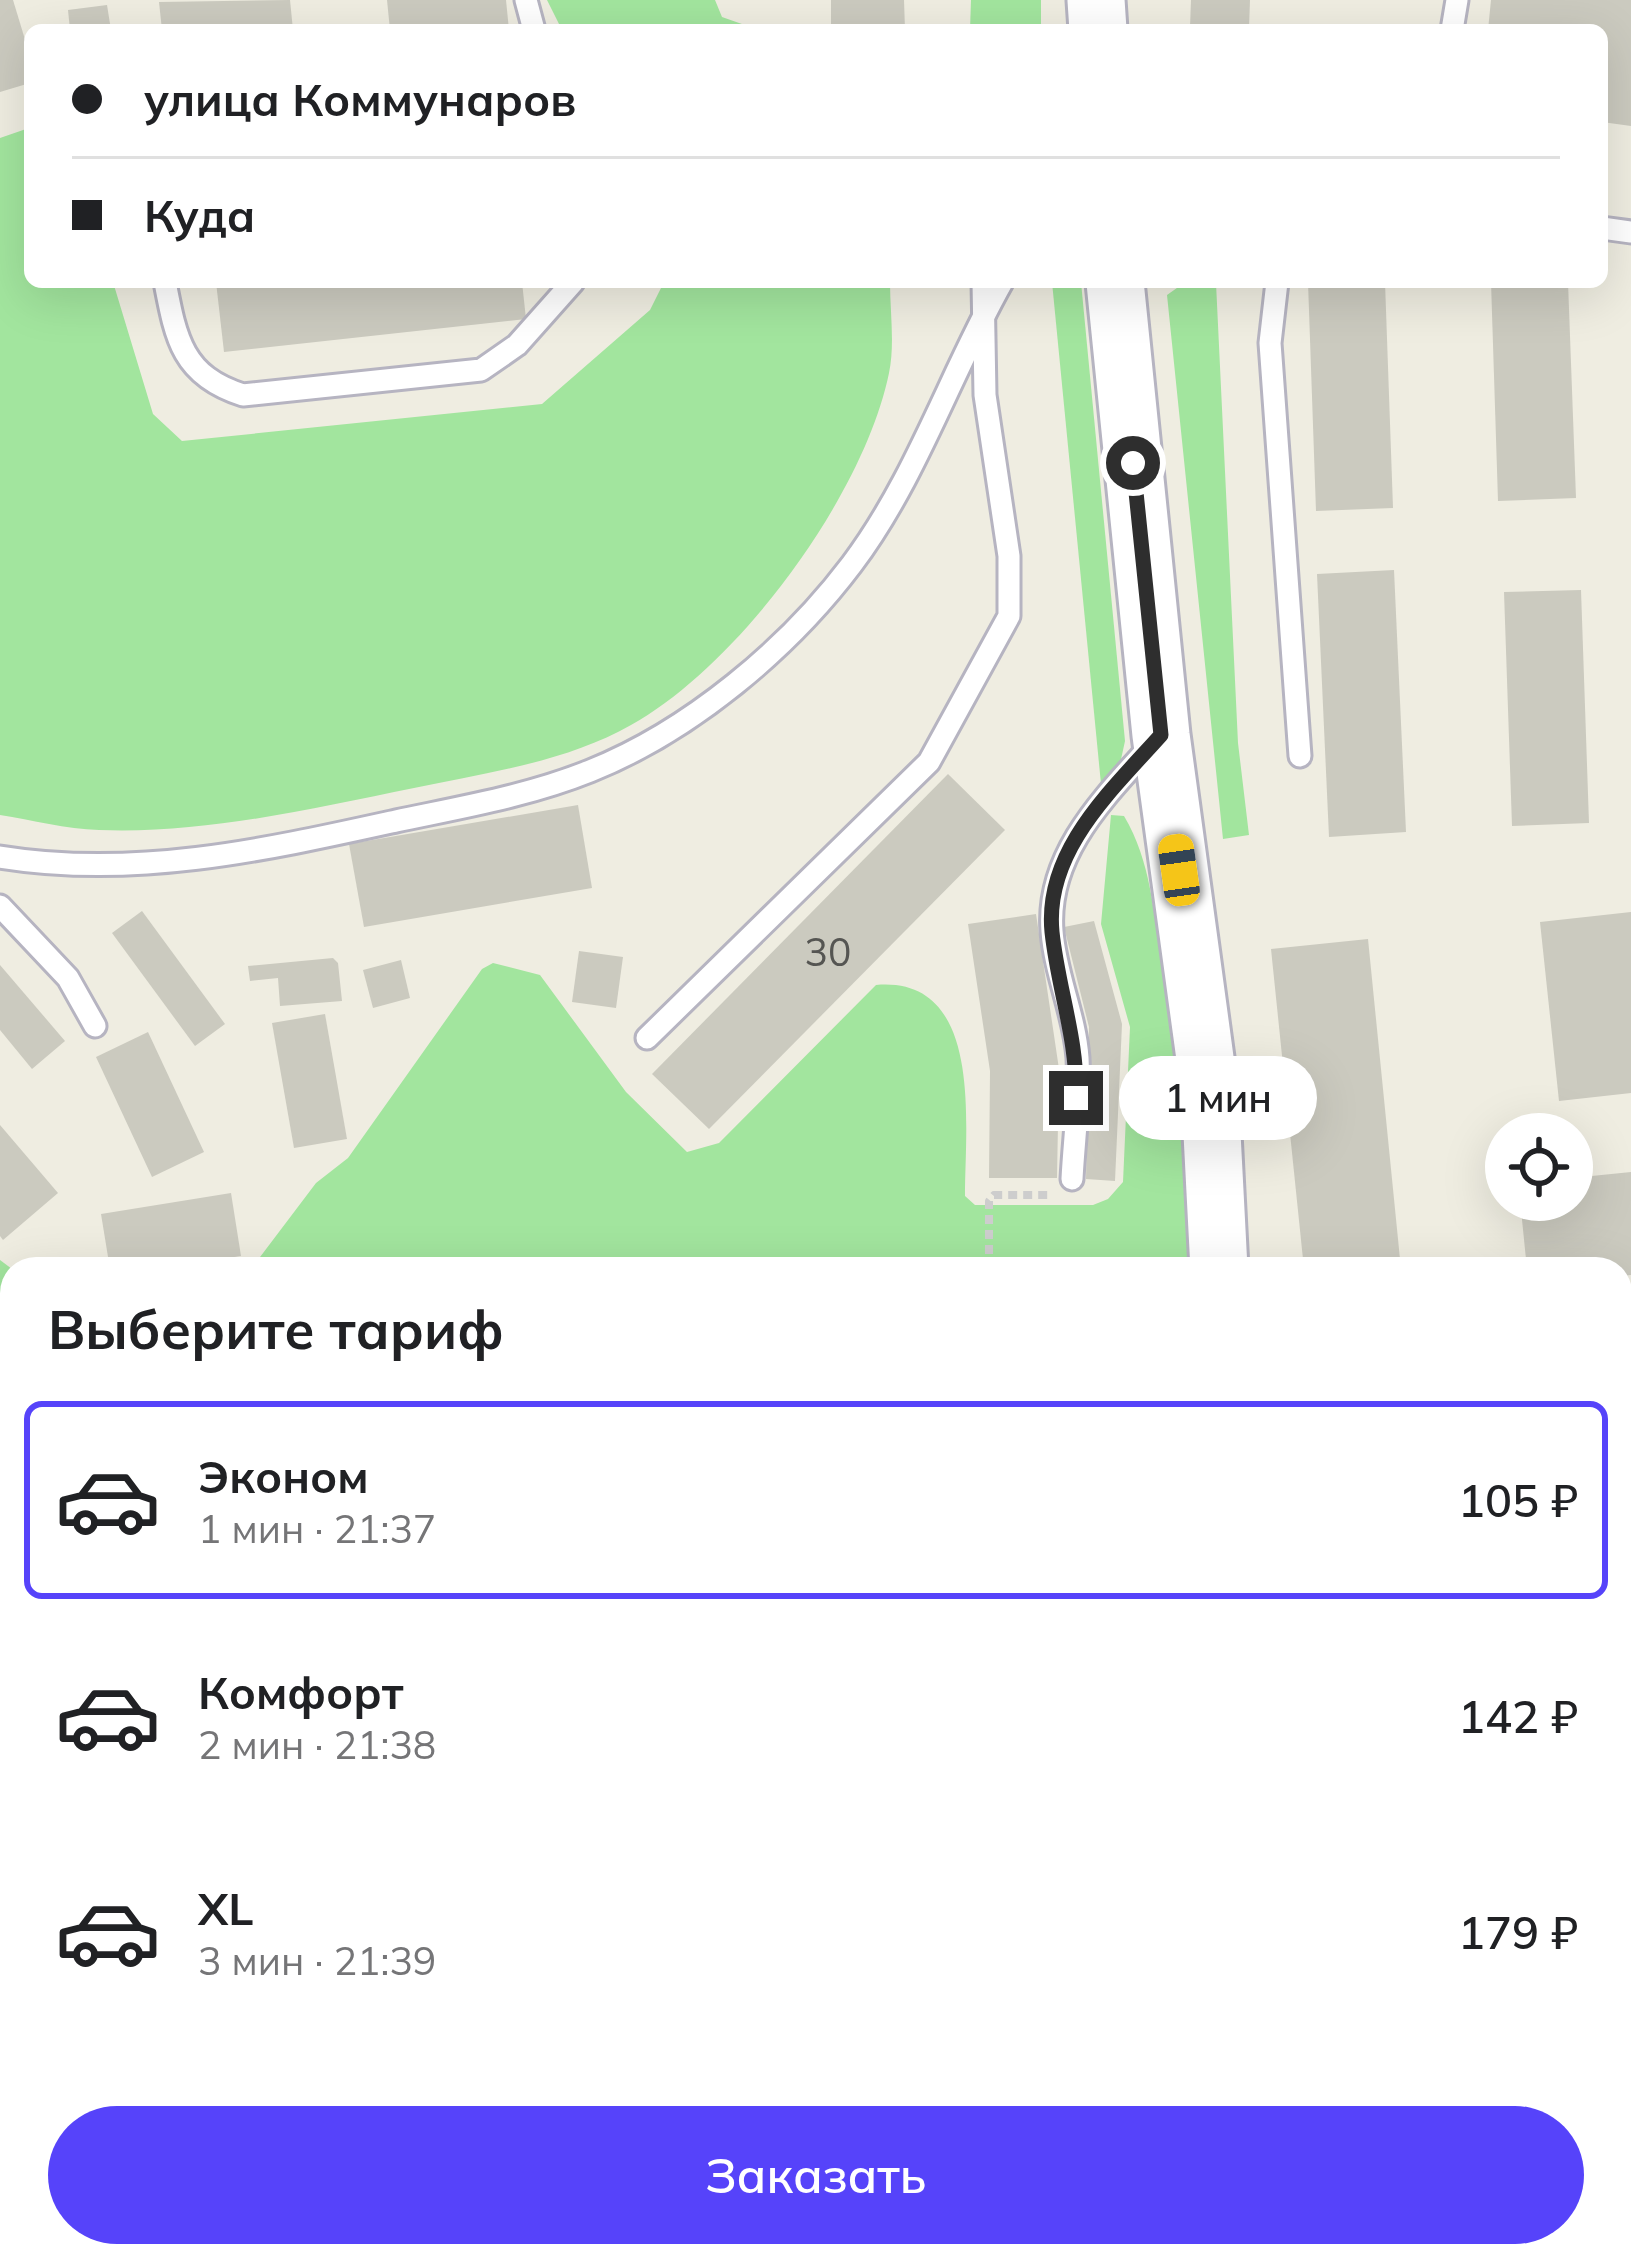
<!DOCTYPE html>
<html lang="ru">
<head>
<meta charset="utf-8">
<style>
  body { margin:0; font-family:Mulish,sans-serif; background:#f6f6f6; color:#202124; height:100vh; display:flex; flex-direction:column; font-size:45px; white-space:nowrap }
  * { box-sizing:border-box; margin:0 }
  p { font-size:39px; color:#757577 }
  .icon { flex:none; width:66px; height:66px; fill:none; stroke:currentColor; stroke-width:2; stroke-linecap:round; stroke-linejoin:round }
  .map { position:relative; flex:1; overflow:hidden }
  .panel { position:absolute; left:0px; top:1257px; width:1632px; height:1011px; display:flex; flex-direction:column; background:#fff; border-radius:36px 36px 0 0; box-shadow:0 12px 48px #0002 }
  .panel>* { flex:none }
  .top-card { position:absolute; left:24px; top:24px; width:1584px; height:264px; border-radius:18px; box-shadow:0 12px 48px #0002; display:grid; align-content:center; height:264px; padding:0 48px; background:#fff }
  .controls { position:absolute; left:1485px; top:1113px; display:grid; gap:24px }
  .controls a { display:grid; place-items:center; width:108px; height:108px; border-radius:50%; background:#fff; box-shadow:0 12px 48px #0002; font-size:60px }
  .end { position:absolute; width:54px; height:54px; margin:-27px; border:15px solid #2e2e2e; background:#fff; box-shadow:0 0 0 6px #fff }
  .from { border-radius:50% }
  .bubble { position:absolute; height:84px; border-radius:42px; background:#fff; box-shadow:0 12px 48px #0002; font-size:39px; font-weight:600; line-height:84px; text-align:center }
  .car { position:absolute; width:36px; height:72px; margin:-36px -18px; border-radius:15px; box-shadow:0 0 9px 3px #0007; background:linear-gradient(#f5c518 24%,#345 0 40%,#f5c518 0 76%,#345 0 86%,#f5c518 0) }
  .top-card b { display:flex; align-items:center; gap:42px; height:114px; font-size:45px }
  .top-card b+b { border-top:3px solid #e0e0e0 }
  .top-card i { width:30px; height:30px; background:#202124 }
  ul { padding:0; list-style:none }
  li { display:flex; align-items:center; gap:36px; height:198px; margin:0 24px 18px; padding:0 24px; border:6px solid transparent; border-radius:18px }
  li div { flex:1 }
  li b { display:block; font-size:45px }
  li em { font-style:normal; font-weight:600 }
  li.current { border-color:#5643fa }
  li>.icon { width:108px; height:108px; stroke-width:1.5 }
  h2 { padding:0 48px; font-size:54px; line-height:144px }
  .button { display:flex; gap:24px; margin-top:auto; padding:24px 48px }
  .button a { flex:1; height:138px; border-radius:72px; background:#5643fa; color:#fff; font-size:48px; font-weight:600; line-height:138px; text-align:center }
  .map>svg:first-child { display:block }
  .green { fill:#a2e59e }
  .building { fill:#cbcabf }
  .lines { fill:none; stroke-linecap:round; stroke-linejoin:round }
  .lane-casing { stroke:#b6b4c1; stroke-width:27 }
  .secondary-casing { stroke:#b6b4c1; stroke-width:63 }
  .path { stroke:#cdcdcd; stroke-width:8; stroke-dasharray:9 6; stroke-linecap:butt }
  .lane { stroke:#fff; stroke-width:21 }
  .secondary { stroke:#fff; stroke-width:57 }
  .rail { stroke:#a6a3b8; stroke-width:9 }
  .route { stroke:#2e2e2e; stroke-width:15 }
  .labels { text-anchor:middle; stroke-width:9; stroke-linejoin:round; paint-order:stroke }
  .number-label { font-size:39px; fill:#555552 }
</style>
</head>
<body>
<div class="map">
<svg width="1631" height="2266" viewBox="0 0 1631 2266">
  <rect width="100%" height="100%" fill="#efede1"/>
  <g class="green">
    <path d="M547,0H715L722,17L759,30H562Z"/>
    <path d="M971,0H1041V30H970Z"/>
    <path d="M26,129L30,282H113L153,414L182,441L542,404L650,310L664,282H890C890,311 895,345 889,373C864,495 740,664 631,725C566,762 486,773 414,788C310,809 205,834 99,830C66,829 32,820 0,815V138Z"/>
    <path d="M1052,282H1081L1125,741L1120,764L1101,784Z"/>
    <path d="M1184,283H1216L1238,743L1249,835L1223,839L1167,295Z"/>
    <path d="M1111,815L1124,816C1151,861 1154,915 1162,967C1178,1067 1194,1167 1189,1269H251L316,1183L348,1158L482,969L493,963L540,975L626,1092L687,1152L719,1143L876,985C984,976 965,1123 965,1196L975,1205H1093L1108,1199L1123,1182L1130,1027L1101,924Z"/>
    <path d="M0,1260L12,1269V1379L0,1369Z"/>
    <path d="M0,1754L12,1775V1855L0,1838Z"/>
    <path d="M1208,2256H1297V2266H1206Z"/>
  </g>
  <g class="building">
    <path d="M0,0H13L30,56V83L0,92Z"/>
    <path d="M290,0L293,30H162L159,2Z"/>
    <path d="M387,0H506L509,30H390Z"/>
    <path d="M831,0H904L905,30H831Z"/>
    <path d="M1191,0H1250L1249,28L1190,27Z"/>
    <path d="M1491,0H1631V126L1602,122V30H1488Z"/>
    <path d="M107,5L111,30H70L68,10Z"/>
    <path d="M216,282H522L526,319L224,352Z"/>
    <path d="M1308,282H1385L1393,508L1316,511Z"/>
    <path d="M1491,282H1568L1576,498L1498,501Z"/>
    <path d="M1394,570L1406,832L1329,837L1317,574Z"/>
    <path d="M1581,590L1589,823L1512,826L1504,592Z"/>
    <path d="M948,774L1005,830L709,1129L652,1074Z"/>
    <path d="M578,805L592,888L364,927L349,844Z"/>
    <path d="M142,911L225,1024L195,1046L112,933Z"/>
    <path d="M1631,912V1093L1559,1101L1540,922Z"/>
    <path d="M1036,914L1059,1069L1057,1178H989L990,1071L968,924Z"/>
    <path d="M1094,921L1122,1024L1115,1181L1086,1179L1089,1027L1064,927Z"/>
    <path d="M1368,939L1401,1269H1304L1271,949Z"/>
    <path d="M579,951L623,957L616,1008L572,1002Z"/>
    <path d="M333,958L338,963L342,1001L280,1006L278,978L250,981L248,966Z"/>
    <path d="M401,960L410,998L373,1008L363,970Z"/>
    <path d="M0,965L65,1041L32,1069L0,1030Z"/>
    <path d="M325,1014L347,1139L294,1148L272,1023Z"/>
    <path d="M148,1032L204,1152L152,1177L96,1057Z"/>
    <path d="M0,1125L58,1193L3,1240L0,1236Z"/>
    <path d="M1631,1172V1275L1620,1276V1269H1527L1520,1200H1572V1178Z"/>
    <path d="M231,1193L241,1256L156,1269H110L101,1214Z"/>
    <path d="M1620,1950H1631V2240L1620,2241Z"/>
    <path d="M280,2256H444L448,2266H284Z"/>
    <path d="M754,2256H872L869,2266H751Z"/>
    <path d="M1036,2256H1103L1102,2266H1035Z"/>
  </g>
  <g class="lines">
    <g class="lane-casing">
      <g id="lane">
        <path d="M526,0L534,30"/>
        <path d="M1452,30L1457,0"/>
        <path d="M1602,228L1631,232"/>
        <path d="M165,282C176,340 183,376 243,395L481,370L517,345L573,282"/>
        <path d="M1277,282L1270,343L1300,756"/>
        <path d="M0,857C135,879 264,850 396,821C462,807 528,796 590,771C690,731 788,649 852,564C916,479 950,374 1002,282"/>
        <path d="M0,906L68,978L95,1026"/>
        <path d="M647,1038L929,762L1009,616V556L985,395L983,282"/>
        <path d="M1072,1179C1074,1139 1080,1097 1078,1058C1075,1015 1055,974 1052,931C1046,852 1107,795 1155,741"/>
        <path d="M0,1463L12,1472"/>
        <path d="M0,1519L12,1511"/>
        <path d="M1620,1546H1631"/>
        <path d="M1620,1918H1631"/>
        <path d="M255,2256L258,2266"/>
        <path d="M299,2256L303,2266"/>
        <path d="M386,2256L390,2266"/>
        <path d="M572,2256L576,2266"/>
        <path d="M1573,2259V2266"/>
        <path d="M1010,2266L1011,2256"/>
      </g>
    </g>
    <g class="secondary-casing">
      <g id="secondary">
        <path d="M1096,0L1098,30"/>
        <path d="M1115,282L1161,735L1210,1095L1219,1269"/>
        <path d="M1158,2266L1160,2256"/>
      </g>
    </g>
    <g class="path">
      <path d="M989,1269V1201L994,1195H1052"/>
      <path d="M935,2256L944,2266"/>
    </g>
    <use href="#lane" class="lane"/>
    <use href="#secondary" class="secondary"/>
    <g class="rail">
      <path d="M0,1872L12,1889"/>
      <path d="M187,2256L190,2266"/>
    </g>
  </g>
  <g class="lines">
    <path class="route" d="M1076,1098C1078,1040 1058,989 1052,932C1044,851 1112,790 1161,735L1133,463"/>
  </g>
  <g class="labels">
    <g class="number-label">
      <text x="828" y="966">30</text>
    </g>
  </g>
</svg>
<div class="controls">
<a><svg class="icon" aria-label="locate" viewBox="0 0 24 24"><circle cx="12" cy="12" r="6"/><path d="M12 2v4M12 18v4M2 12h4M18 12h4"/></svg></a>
</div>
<i class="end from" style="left:1133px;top:463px"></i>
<i class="end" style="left:1076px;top:1098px"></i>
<div class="bubble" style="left:1119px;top:1056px;width:198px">1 мин</div>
<i class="car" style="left:1179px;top:870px;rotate:352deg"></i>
<div class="top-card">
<b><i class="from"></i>улица Коммунаров</b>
<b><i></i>Куда</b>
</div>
<section class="panel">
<h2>Выберите тариф</h2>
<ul>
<li class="current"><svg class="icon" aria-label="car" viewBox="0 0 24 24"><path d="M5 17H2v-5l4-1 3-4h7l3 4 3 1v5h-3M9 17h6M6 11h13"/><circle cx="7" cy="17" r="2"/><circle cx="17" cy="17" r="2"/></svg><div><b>Эконом</b><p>1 мин · 21:37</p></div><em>105 ₽</em></li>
<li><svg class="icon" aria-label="car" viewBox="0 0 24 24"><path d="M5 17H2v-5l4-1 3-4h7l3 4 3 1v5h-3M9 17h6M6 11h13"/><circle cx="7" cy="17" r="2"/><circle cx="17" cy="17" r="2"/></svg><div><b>Комфорт</b><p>2 мин · 21:38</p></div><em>142 ₽</em></li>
<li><svg class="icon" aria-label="car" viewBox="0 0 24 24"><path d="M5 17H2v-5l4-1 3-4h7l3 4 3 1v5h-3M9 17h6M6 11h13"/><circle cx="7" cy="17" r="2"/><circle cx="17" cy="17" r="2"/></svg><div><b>XL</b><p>3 мин · 21:39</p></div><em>179 ₽</em></li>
</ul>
<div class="button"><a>Заказать</a></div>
</section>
</div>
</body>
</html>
